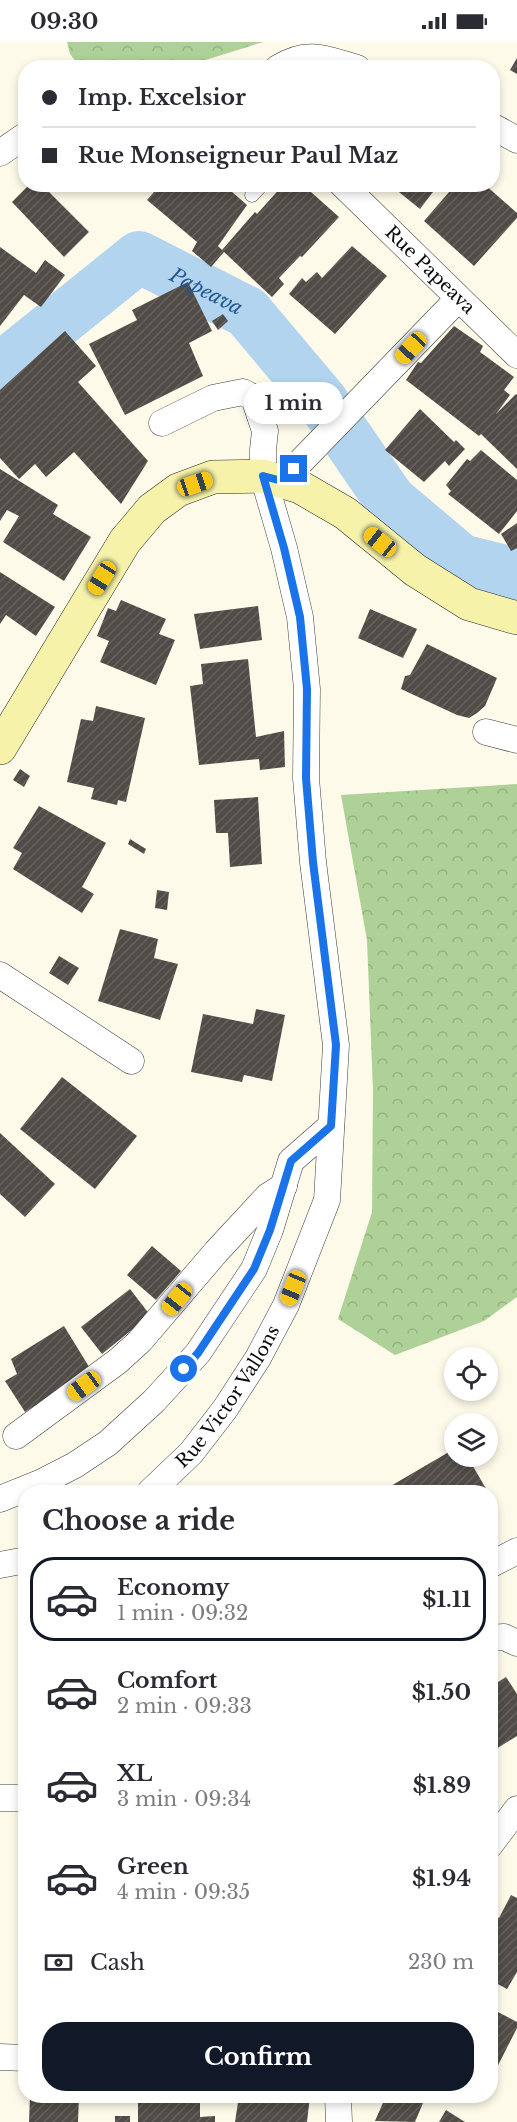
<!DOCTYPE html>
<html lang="en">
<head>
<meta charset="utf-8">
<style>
  body { margin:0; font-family:"Libre Baskerville",serif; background:#f2f2f3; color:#2b2b33; height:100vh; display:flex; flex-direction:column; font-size:22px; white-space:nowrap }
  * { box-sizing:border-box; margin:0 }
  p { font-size:20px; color:#7c7c81 }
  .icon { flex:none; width:33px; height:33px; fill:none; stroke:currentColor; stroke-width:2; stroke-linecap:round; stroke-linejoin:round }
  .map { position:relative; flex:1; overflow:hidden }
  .side { position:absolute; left:18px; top:1443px; width:480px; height:618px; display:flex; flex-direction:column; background:#fff; border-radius:24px; box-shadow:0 3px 9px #0003 }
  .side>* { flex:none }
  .top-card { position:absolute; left:18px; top:18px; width:482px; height:132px; border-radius:24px; box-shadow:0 3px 9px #0003; display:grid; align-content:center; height:132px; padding:0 24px; background:#fff }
  .controls { position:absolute; left:444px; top:1305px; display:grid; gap:12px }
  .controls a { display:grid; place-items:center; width:54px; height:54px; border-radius:50%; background:#fff; box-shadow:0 3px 9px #0003; font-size:30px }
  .end { position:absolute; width:27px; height:27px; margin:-14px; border:8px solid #1a73e8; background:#fff; box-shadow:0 0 0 3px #fff }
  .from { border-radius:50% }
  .bubble { position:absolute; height:42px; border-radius:21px; background:#fff; box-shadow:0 3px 9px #0003; font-size:20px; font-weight:700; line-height:42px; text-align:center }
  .car { position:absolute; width:18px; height:36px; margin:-18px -9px; border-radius:8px; box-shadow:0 0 4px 2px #0007; background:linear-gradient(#f5c518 24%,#345 0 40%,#f5c518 0 76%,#345 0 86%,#f5c518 0) }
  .top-card b { display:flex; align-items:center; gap:21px; height:57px; font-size:22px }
  .top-card b+b { border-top:2px solid #e1e1e2 }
  .top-card i { width:15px; height:15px; background:#2b2b33 }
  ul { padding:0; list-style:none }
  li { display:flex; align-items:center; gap:18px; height:84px; margin:0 12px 9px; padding:0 12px; border:3px solid transparent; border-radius:24px }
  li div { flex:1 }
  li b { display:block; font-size:22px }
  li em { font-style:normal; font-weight:700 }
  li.selected { border-color:#111827 }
  li>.icon { width:54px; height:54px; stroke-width:1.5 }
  h2 { padding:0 24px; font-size:27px; line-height:72px }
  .pay { display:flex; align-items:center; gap:15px; height:66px; padding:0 24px; font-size:22px }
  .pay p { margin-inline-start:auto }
  .button { display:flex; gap:12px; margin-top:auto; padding:12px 24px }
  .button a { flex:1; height:69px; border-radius:24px; background:#111827; color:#fff; font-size:24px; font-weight:700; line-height:69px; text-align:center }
  .status { display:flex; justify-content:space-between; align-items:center; height:42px; padding:0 30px; background:#fff; direction:ltr }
  .status svg { height:16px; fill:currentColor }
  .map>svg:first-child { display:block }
  .forest { fill:url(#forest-crowns) }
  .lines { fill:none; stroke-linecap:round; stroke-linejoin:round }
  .river { stroke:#b3d4ef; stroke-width:52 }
  .building { fill:url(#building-hatch) }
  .service-casing { stroke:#3d3d3d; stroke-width:15 }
  .minor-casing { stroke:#3d3d3d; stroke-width:27 }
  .secondary-casing { stroke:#2c2c2c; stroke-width:34 }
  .service { stroke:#fff; stroke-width:14 }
  .minor { stroke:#fff; stroke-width:26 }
  .secondary { stroke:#f6f2aa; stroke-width:33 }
  .route { stroke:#1a73e8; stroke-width:8 }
  .labels { text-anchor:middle; stroke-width:6; stroke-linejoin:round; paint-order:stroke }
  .street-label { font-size:18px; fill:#0a0a0a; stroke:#fff }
  .water-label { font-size:20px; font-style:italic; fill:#22578d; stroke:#fff }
</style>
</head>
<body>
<div class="status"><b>09:30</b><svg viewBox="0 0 49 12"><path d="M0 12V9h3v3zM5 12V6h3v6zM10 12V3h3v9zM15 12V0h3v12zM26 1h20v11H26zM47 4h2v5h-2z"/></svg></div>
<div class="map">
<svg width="517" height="2080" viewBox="0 0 517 2080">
  <defs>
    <pattern id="forest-crowns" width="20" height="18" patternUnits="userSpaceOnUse" patternTransform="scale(1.5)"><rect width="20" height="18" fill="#aed198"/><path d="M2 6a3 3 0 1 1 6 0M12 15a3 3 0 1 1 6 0" fill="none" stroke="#94b282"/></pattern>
    <pattern id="building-hatch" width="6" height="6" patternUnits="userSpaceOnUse" patternTransform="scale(1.5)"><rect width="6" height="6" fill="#514c47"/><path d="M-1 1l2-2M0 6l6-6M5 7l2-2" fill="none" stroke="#65615d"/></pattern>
  </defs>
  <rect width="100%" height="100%" fill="#fdfae9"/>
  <g class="forest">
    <path d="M67,0H263L183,25H80L70,12Z"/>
    <path d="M517,742V1255L484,1279L395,1313L338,1277L372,1170L373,1049L367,898L341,753Z"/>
  </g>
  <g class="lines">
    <path class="river" id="s1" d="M0,327L139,215L247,270L322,359L390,458L461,518L517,532"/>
  </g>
  <g class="building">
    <path d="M517,16V32L510,28Z"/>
    <path d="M30,142H38L42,146L44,145L89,190L64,215L12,160Z"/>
    <path d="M161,142H223L247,163L218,204L222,208L255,170L257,172L284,142H302L339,175L302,215L300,214L279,236L284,242L272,255L224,210L211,225L192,209L197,200L147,158Z"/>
    <path d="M389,142H439L420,167Z"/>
    <path d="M456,142H484L517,171V176L474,224L424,179Z"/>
    <path d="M352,204L387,234L335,292L289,252L302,236L306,240L317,230L322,236Z"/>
    <path d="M0,205L36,231L45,218L65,233L41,265L24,253L0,284Z"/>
    <path d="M188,240L212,289L189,301L203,334L125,373L89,302L137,278L132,268Z"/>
    <path d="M223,272L228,279L218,288L212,279Z"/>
    <path d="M454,284L483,304L480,310L514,335L504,348L510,353L496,372L516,352L517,353V427L481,392L479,394L406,338L418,320L421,321Z"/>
    <path d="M65,289L96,324L78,340L148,419L121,462L74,410L46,435L35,422L19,437L0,416V348Z"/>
    <path d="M420,367L454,400L456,398L465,407L449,424L445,419L424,440L385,408Z"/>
    <path d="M481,408L517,438V469L499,492L448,452L451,449L446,443L467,417L470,419Z"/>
    <path d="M0,427L58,463L53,472L91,495L64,539L3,500L19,474L7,468L0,479Z"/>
    <path d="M517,481V506L511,509L501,492Z"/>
    <path d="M0,530L55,565L36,594L6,573L0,582Z"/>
    <path d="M121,558L166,577L159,592L175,598L156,643L100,620L109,599L97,594L108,566L116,569Z"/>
    <path d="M258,564L262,598L200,607L194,572Z"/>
    <path d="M370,567L417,587L403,616L358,596Z"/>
    <path d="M427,602L497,636L485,664L477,671L469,676L457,673L401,647L405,634L410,633Z"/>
    <path d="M248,617L256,695L284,689L285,725L260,728L259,717L199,723L190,644L203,642L201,622Z"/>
    <path d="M96,664L145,676L126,760L118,758L117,763L91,757L94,746L67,740L81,677L93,679Z"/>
    <path d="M20,727L30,734L24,745L13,738Z"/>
    <path d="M258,755L262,822L230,825L228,791H216L214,758Z"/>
    <path d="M39,764L106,801L82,845L94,852L82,871L13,827L22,811L13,806Z"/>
    <path d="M130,797L146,807L144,812L128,802Z"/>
    <path d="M157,848L169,850L167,868L155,866Z"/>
    <path d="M120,887L158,897L154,916L178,922L160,978L98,959Z"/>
    <path d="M59,914L79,926L68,943L49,931Z"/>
    <path d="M256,967L285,973L272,1039L244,1033L242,1040L191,1030L203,972L253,982Z"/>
    <path d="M62,1035L137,1094L95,1147L20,1087Z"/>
    <path d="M0,1091L55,1142L25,1175L0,1152Z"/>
    <path d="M152,1204L181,1229L156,1258L127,1233Z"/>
    <path d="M130,1247L150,1273L102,1312L81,1285Z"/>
    <path d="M64,1284L91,1328L25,1370L5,1339L17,1332L11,1317Z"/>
    <path d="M454,1407V1414H467L488,1450H392L389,1445Z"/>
    <path d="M506,1635L517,1652V1694L496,1707L490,1699V1642L492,1644Z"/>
    <path d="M511,1853L517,1856V1930L507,1947L490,1938V1871L499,1876Z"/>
    <path d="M24,1952H26V1985H22Z"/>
    <path d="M490,1966L517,1980V1986L490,2039Z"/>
    <path d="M30,2054H79L78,2080H29Z"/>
    <path d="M239,2054H310L307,2080H235Z"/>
    <path d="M386,2054H423L421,2060L423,2061L415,2080L375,2079Z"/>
    <path d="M138,2059L200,2061V2075L215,2074V2080H138Z"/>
    <path d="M446,2068L465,2080H439Z"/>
    <rect x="115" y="2074" width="15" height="6"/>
  </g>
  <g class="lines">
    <g class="service-casing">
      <path id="service" d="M252,153L262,142"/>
    </g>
    <g class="minor-casing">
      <g id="minor">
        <path d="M278,26C308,7 326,17 357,26"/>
        <path d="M492,84L517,98"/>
        <path d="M0,111L26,93"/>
        <path id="s2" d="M342,142L517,313"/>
        <path d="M282,439L458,257"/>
        <path d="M486,690L517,698"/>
        <path d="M0,933L131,1019"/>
        <path d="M16,1394L118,1319L140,1299L216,1210L268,1154L284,1144"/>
        <path id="s3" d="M150,1450L191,1411L225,1367L258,1316L286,1263L327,1158L336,1003L313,820L306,736L307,647L300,575L284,506L263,434V408L265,389L254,356L243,350L213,356L162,381"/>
        <path d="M0,1457L42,1440L75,1423L108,1401L154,1359L198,1311L254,1227L270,1188L291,1119L331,1084"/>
        <path d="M0,1523L26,1518"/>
        <path d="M490,1523L517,1509"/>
        <path d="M490,1596L504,1595L517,1601"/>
        <path d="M0,1756H26"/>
        <path d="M490,1803L517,1767"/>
        <path d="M0,2015L26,2016"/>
        <path d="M338,2054L339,2080"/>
      </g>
    </g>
    <g class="secondary-casing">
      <path id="secondary" d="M0,706L125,499L152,467L178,448L213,435L263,434L300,445L345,471L415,528L469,562L517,576"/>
    </g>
    <use href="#service" class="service"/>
    <use href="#minor" class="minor"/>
    <use href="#secondary" class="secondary"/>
  </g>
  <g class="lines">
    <path class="route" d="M184,1327L198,1311L254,1227L270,1188L291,1119L331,1084L336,1003L313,820L306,736L307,647L300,575L284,506L263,434L282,439L294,427"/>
  </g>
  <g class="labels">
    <g class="street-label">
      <text dy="6" stroke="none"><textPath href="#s2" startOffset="123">Rue Papeava</textPath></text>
      <text dy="6" stroke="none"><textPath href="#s3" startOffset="124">Rue Victor Vallons</textPath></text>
    </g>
    <g class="water-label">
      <text dy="7" stroke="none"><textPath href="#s1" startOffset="254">Papeava</textPath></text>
    </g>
  </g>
</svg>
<div class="controls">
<a><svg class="icon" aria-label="locate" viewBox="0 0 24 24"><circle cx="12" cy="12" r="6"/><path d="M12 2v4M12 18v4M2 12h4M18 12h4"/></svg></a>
<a><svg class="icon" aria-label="layers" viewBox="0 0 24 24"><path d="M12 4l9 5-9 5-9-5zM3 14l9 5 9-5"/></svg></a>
</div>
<i class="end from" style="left:184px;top:1327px"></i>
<i class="end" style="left:294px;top:427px"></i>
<div class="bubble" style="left:244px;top:340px;width:99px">1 min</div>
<i class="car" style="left:411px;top:306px;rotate:223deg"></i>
<i class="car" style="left:195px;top:442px;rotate:71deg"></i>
<i class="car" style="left:380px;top:500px;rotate:309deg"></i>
<i class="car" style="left:102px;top:536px;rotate:212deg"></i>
<i class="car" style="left:293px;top:1246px;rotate:202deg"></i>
<i class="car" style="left:177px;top:1257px;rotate:219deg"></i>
<i class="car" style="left:84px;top:1344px;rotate:234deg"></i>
<div class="top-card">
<b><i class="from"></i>Imp. Excelsior</b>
<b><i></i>Rue Monseigneur Paul Maz</b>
</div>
<section class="side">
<h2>Choose a ride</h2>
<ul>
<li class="selected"><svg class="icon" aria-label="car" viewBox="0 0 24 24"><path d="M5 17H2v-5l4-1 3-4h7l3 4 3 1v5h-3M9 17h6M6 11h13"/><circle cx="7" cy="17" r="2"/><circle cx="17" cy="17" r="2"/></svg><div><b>Economy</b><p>1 min · 09:32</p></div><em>$1.11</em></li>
<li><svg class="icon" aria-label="car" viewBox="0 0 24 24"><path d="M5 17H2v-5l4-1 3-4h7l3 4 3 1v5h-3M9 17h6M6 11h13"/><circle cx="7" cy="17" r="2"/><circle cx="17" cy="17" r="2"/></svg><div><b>Comfort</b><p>2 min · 09:33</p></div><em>$1.50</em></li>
<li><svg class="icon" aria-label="car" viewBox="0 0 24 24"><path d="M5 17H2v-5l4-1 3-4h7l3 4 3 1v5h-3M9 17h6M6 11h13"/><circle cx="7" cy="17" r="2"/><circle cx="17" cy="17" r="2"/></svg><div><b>XL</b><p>3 min · 09:34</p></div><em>$1.89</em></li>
<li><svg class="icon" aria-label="car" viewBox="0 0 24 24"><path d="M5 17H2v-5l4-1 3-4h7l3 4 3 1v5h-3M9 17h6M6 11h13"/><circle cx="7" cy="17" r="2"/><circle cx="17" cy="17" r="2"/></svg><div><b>Green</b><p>4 min · 09:35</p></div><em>$1.94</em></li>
</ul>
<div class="pay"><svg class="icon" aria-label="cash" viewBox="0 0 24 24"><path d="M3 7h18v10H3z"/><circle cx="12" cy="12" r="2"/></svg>Cash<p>230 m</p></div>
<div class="button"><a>Confirm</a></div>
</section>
</div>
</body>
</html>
